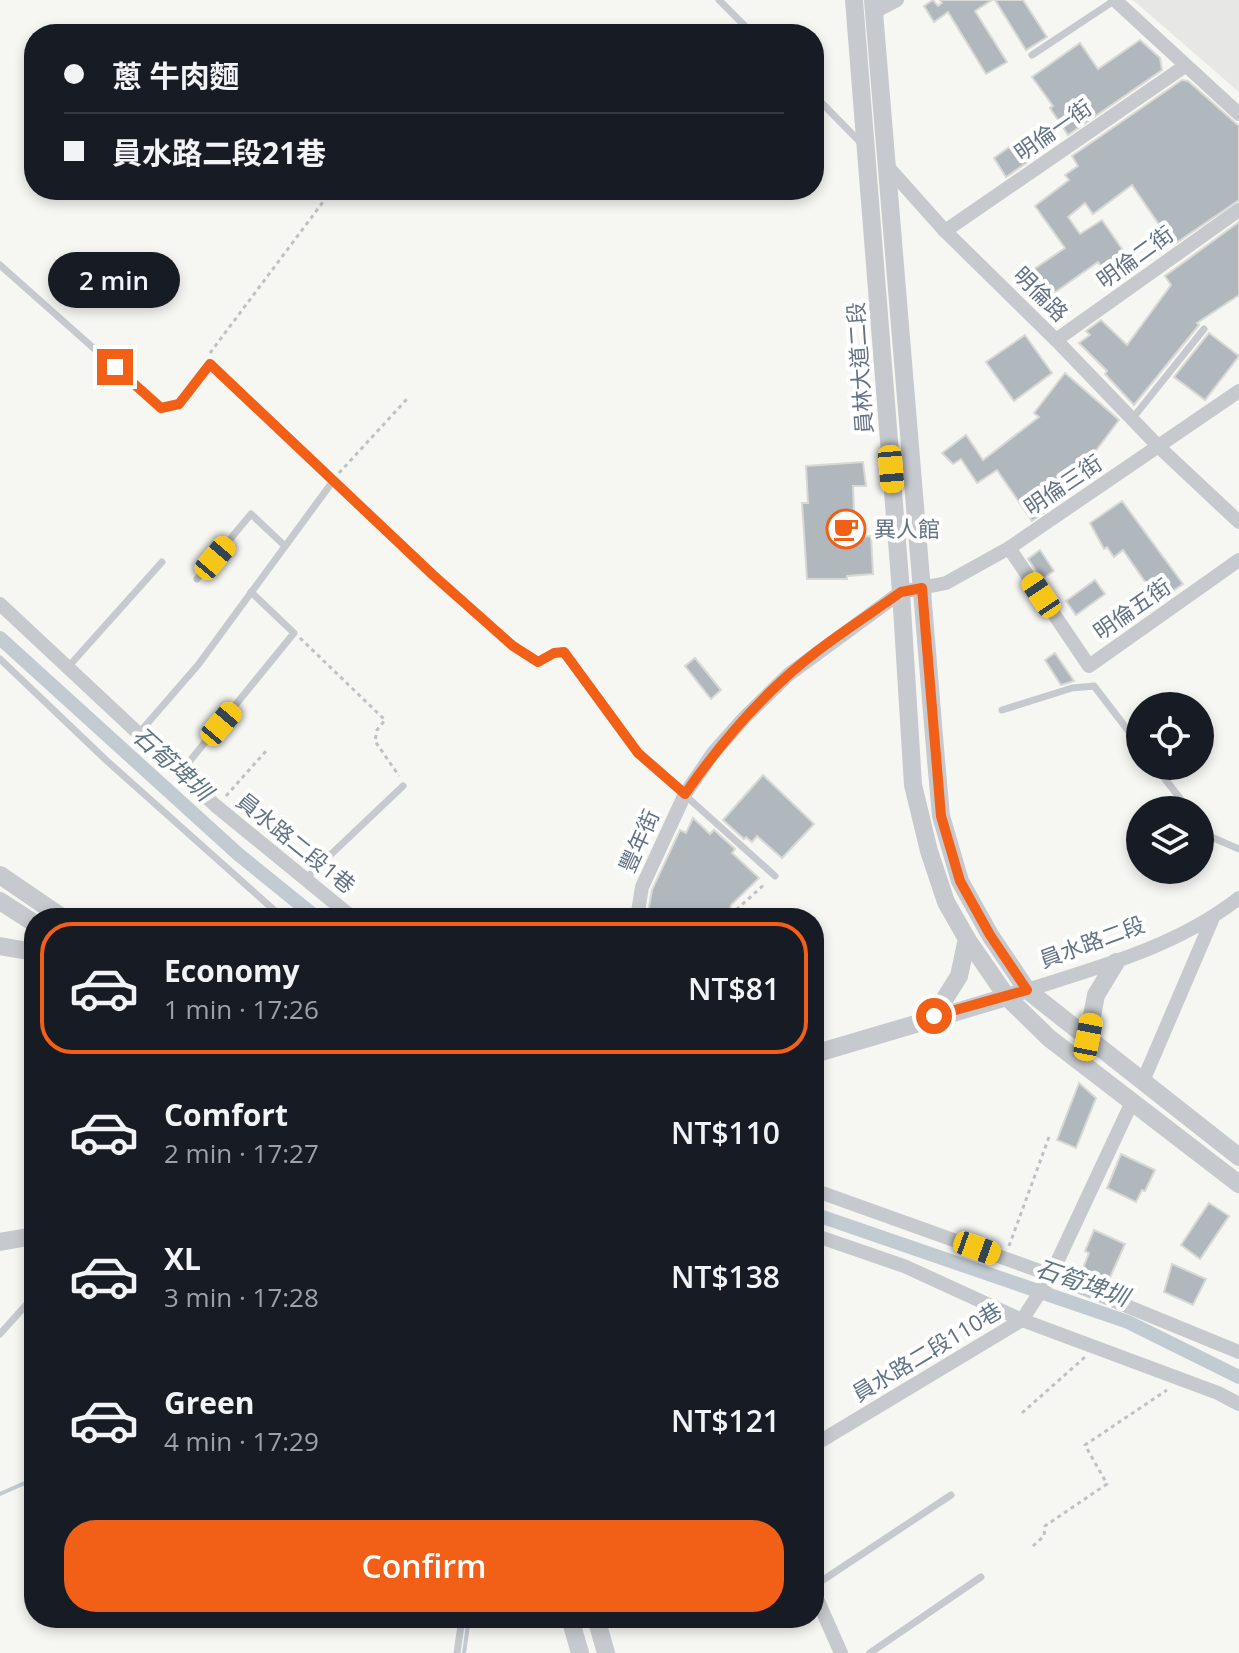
<!DOCTYPE html>
<html lang="en">
<head>
<meta charset="utf-8">
<style>
  body { margin:0; font-family:"Open Sans","Noto Sans TC",sans-serif; background:#242831; color:#f1f3f6; height:100vh; display:flex; flex-direction:column; font-size:30px; white-space:nowrap }
  * { box-sizing:border-box; margin:0 }
  p { font-size:26px; color:#9ea1a6 }
  .icon { flex:none; width:44px; height:44px; fill:none; stroke:currentColor; stroke-width:2; stroke-linecap:round; stroke-linejoin:round }
  .map { position:relative; flex:1; overflow:hidden }
  .side { position:absolute; left:24px; top:908px; width:800px; height:720px; display:flex; flex-direction:column; background:#171b24; border-radius:32px; box-shadow:0 4px 12px #0003 }
  .side>* { flex:none }
  .top-card { position:absolute; left:24px; top:24px; width:800px; height:176px; border-radius:32px; box-shadow:0 4px 12px #0003; display:grid; align-content:center; height:176px; padding:0 40px; background:#171b24 }
  .buttons { position:absolute; left:1126px; top:692px; display:grid; gap:16px }
  .buttons a { display:grid; place-items:center; width:88px; height:88px; border-radius:50%; background:#171b24; box-shadow:0 4px 12px #0003; font-size:40px }
  .end { position:absolute; width:36px; height:36px; margin:-18px; border:10px solid #f26018; background:#fff; box-shadow:0 0 0 4px #fff }
  .from { border-radius:50% }
  .bubble { position:absolute; height:56px; border-radius:28px; background:#171b24; box-shadow:0 4px 12px #0003; font-size:26px; font-weight:600; line-height:56px; text-align:center }
  .car { position:absolute; width:24px; height:48px; margin:-24px -12px; border-radius:10px; box-shadow:0 0 6px 2px #0007; background:linear-gradient(#f5c518 24%,#345 0 40%,#f5c518 0 76%,#345 0 86%,#f5c518 0) }
  .top-card b { display:flex; align-items:center; gap:28px; height:76px; font-size:30px }
  .top-card b+b { border-top:2px solid #363941 }
  .top-card i { width:20px; height:20px; background:#f1f3f6 }
  ul { padding:14px 0 0; list-style:none }
  li { display:flex; align-items:center; gap:24px; height:132px; margin:0 16px 12px; padding:0 24px; border:4px solid transparent; border-radius:32px }
  li div { flex:1 }
  li b { display:block; font-size:30px }
  li em { font-style:normal; font-weight:600 }
  li.current { border-color:#f26018 }
  li>.icon { width:72px; height:72px; stroke-width:1.5 }
  .action { display:flex; gap:16px; margin-top:auto; padding:16px 40px }
  .action a { flex:1; height:92px; border-radius:32px; background:#f26018; color:#fff; font-size:32px; font-weight:600; line-height:92px; text-align:center }
  .map>svg:first-child { display:block }
  .built { fill:#e7e8e6 }
  .lines { fill:none; stroke-linecap:round; stroke-linejoin:round }
  .stream { stroke:#c2cbd2; stroke-width:4 }
  .canal { stroke:#c2cbd2; stroke-width:14 }
  .building { fill:#b0b7bd; stroke:#d8d8d5; stroke-width:2 }
  .path { stroke:#bfc1c4; stroke-width:3; stroke-dasharray:4 4; stroke-linecap:butt }
  .service { stroke:#c6c9cd; stroke-width:7 }
  .minor { stroke:#c6c9cd; stroke-width:14 }
  .tertiary { stroke:#c6c9cd; stroke-width:18 }
  .route { stroke:#f26018; stroke-width:10 }
  .labels { text-anchor:middle; stroke-width:8; stroke-linejoin:round; paint-order:stroke }
  .street-label { font-size:22px; fill:#637387; stroke:#fff }
  .poi-label { font-size:22px; fill:#637387; stroke:#fff; text-anchor:start }
  .water-label { font-size:24px; font-style:italic; fill:#5f7683; stroke:#fff }
</style>
</head>
<body>
<div class="map">
<svg width="1239" height="1653" viewBox="0 0 1239 1653">
  <rect width="100%" height="100%" fill="#f6f7f3"/>
  <path class="built" d="M1133,0H1239V92Z"/>
  <g class="lines">
    <g class="stream">
      <path d="M0,1494L34,1479"/>
      <path d="M464,1653L469,1618"/>
    </g>
    <g class="canal">
      <path d="M0,638L238,854L317,918"/>
      <path d="M814,1214L1128,1322L1239,1377"/>
    </g>
  </g>
  <g class="building">
    <path d="M933,0L938,6L942,3L940,0H992L975,11L1007,62L986,74L948,12L934,22L924,6Z"/>
    <path d="M995,0H1023L1047,37L1026,50Z"/>
    <path d="M1140,40L1160,58L1162,70L1068,135L1050,108L1053,106L1032,77L1080,43L1098,69Z"/>
    <path d="M1182,80L1188,81L1239,126V200L1173,245L1132,185L1093,214L1085,203L1068,217L1080,234L1102,220L1127,256L1105,272L1098,262L1037,305L1018,280L1065,248L1035,206L1069,180L1065,175L1078,166L1072,156Z"/>
    <path d="M1019,140L1032,159L1006,177L994,158Z"/>
    <path d="M1239,222V295L1197,323L1199,325L1134,405L1105,374L1107,371L1079,343L1090,335L1086,331L1101,320L1127,345L1171,285L1165,276Z"/>
    <path d="M1209,333L1239,356L1205,400L1174,377Z"/>
    <path d="M1025,335L1052,373L1014,401L986,362Z"/>
    <path d="M1065,373L1119,420L1085,465L1087,469L1070,482L1075,490L1032,521L997,470L977,483L961,459L953,464L942,453L966,435L983,460L1039,417L1034,413Z"/>
    <path d="M863,462L866,486H853L855,538L871,536L873,574L847,576V579H807L802,503H808L806,466Z"/>
    <path d="M1122,501L1183,584L1167,595L1163,591L1155,596L1123,550L1114,557L1107,547L1104,549L1090,523Z"/>
    <path d="M1040,550L1054,571L1042,579L1028,559Z"/>
    <path d="M1095,580L1105,594L1076,615L1066,601Z"/>
    <path d="M1055,653L1074,681L1061,685L1045,660Z"/>
    <path d="M695,658L721,690L711,699L685,666Z"/>
    <path d="M763,775L814,824L782,858L757,836L752,842L746,837L744,839L723,820Z"/>
    <path d="M693,818L710,834L714,830L735,849L732,853L759,878L731,905L728,918H647L652,890L680,830L686,833Z"/>
    <path d="M1079,1083L1096,1098L1076,1148L1057,1140Z"/>
    <path d="M1121,1154L1155,1170L1145,1191L1142,1190L1136,1202L1107,1188Z"/>
    <path d="M1209,1203L1229,1216L1200,1259L1181,1245Z"/>
    <path d="M1094,1230L1125,1244L1107,1284L1081,1273L1089,1253L1085,1251Z"/>
    <path d="M1172,1264L1206,1279L1193,1305L1164,1292Z"/>
  </g>
  <g class="lines">
    <g class="path">
      <path d="M210,353L332,190"/>
      <path d="M339,473L407,399"/>
      <path d="M300,638L385,720L377,730L375,741L399,776"/>
      <path d="M226,796L266,751"/>
      <path d="M738,918L737,909L766,883"/>
      <path d="M1009,1246L1049,1137"/>
      <path d="M1022,1413L1085,1357"/>
      <path d="M1033,1546L1044,1536L1045,1526L1107,1484L1085,1445L1167,1390"/>
    </g>
    <g class="service">
      <path d="M719,0L753,34"/>
      <path d="M1032,55L1115,0"/>
      <path d="M814,95L860,142"/>
      <path d="M0,265L161,408L179,404L210,364L433,575L513,646L538,662L554,653L564,652L638,753L775,876"/>
      <path d="M1132,419L1204,329"/>
      <path d="M197,579L251,514L285,546"/>
      <path d="M0,659L107,761L283,918"/>
      <path d="M69,666L162,562"/>
      <path d="M1002,710L1072,688L1094,686L1140,746"/>
      <path d="M139,733L198,665L333,481"/>
      <path d="M1155,766L1189,810"/>
      <path d="M180,773L294,633L251,592"/>
      <path d="M1200,824L1209,836L1239,849"/>
      <path d="M305,879L403,786"/>
      <path d="M31,1151L34,1153"/>
      <path d="M0,1334L34,1296"/>
      <path d="M814,1586L951,1495"/>
      <path d="M457,1653L462,1618"/>
      <path d="M870,1653L981,1577"/>
    </g>
    <g class="minor">
      <path d="M1115,0L1239,114"/>
      <path d="M874,12L897,0"/>
      <path d="M887,166L945,231L1056,340L1159,447L1239,522"/>
      <path d="M945,231L1185,66"/>
      <path d="M1056,340L1239,210"/>
      <path d="M1009,548L1089,666L1239,560"/>
      <path d="M0,604L216,806L353,918"/>
      <path d="M637,918L642,887L685,794L713,753L745,717L788,675L901,592L946,583L1009,548L1239,391"/>
      <path d="M1027,990C1100,967 1178,946 1239,898"/>
      <path d="M1143,1081L1212,920"/>
      <path d="M814,1190L1051,1275L1239,1352"/>
      <path d="M814,1235L904,1266L1022,1320L1218,1393L1239,1404"/>
      <path d="M814,1445L1022,1320L1051,1275L1132,1102"/>
      <path d="M814,1592L841,1653"/>
    </g>
    <g class="tertiary">
      <path d="M854,0L901,592L913,785L929,851L946,902L967,939L1007,997L1049,1038L1239,1184"/>
      <path d="M873,0L936,760L941,816L960,881L990,935L1027,990L1239,1157"/>
      <path d="M0,875L63,918"/>
      <path d="M0,901L34,923"/>
      <path d="M0,946L28,951L34,948"/>
      <path d="M934,1016L959,976L967,939"/>
      <path d="M1088,1037L1096,995L1116,962"/>
      <path d="M814,1054L1017,994"/>
      <path d="M0,1242L34,1236"/>
      <path d="M570,1618L580,1653"/>
      <path d="M596,1618L606,1653"/>
    </g>
  </g>
  <g class="lines">
    <path class="route" d="M115,367L161,408L179,404L210,364L433,575L513,646L538,662L554,653L564,652L638,753L685,794C715,751 747,712 786,677C821,645 863,619 901,592L922,588L941,816L960,881L990,935L1027,990L934,1016"/>
  </g>
  <defs>
    <g id="cafe-ring" transform="scale(2)"><circle r="9.5" fill="#fff" stroke="#f26018" stroke-width="1.5"/><path d="M-5.5-4.5H6V0H3Q3 3.5 0 3.5H-2.5Q-5.5 3.5-5.5 0ZM3-3.2v2h1.7v-2ZM-6 4.5H4V6H-6Z" fill="#f26018"/></g>
  </defs>
  <g fill-rule="evenodd">
    <use href="#cafe-ring" x="846" y="529"/>
  </g>
  <g class="labels">
    <g class="street-label">
      <text transform="translate(1053 130) rotate(-35)" y="8">明倫一街</text>
      <text transform="translate(1135 257) rotate(-36)" y="8">明倫二街</text>
      <text transform="translate(1041 294) rotate(45)" y="8">明倫路</text>
      <text transform="translate(860 368) rotate(-94)" y="8">員林大道二段</text>
      <text transform="translate(1063 485) rotate(-34)" y="8">明倫三街</text>
      <text transform="translate(1132 609) rotate(-35)" y="8">明倫五街</text>
      <text transform="translate(639 841) rotate(-66)" y="8">豐年街</text>
      <text transform="translate(296 843) rotate(39)" y="8">員水路二段1巷</text>
      <text transform="translate(1092 942) rotate(-20)" y="8">員水路二段</text>
      <text transform="translate(927 1352) rotate(-31)" y="8">員水路二段110巷</text>
    </g>
    <g class="poi-label">
      <text x="874" y="537">異人館</text>
    </g>
    <g class="water-label">
      <text transform="translate(172 764) rotate(42)" y="8">石筍埤圳</text>
      <text transform="translate(1082 1283) rotate(19)" y="8">石筍埤圳</text>
    </g>
  </g>
</svg>
<div class="buttons">
<a><svg class="icon" aria-label="locate" viewBox="0 0 24 24"><circle cx="12" cy="12" r="6"/><path d="M12 2v4M12 18v4M2 12h4M18 12h4"/></svg></a>
<a><svg class="icon" aria-label="layers" viewBox="0 0 24 24"><path d="M12 4l9 5-9 5-9-5zM3 14l9 5 9-5"/></svg></a>
</div>
<i class="end from" style="left:934px;top:1016px"></i>
<i class="end" style="left:115px;top:367px"></i>
<div class="bubble" style="left:48px;top:252px;width:132px">2 min</div>
<i class="car" style="left:891px;top:469px;rotate:175deg"></i>
<i class="car" style="left:215px;top:558px;rotate:40deg"></i>
<i class="car" style="left:1041px;top:595px;rotate:326deg"></i>
<i class="car" style="left:221px;top:724px;rotate:40deg"></i>
<i class="car" style="left:1088px;top:1037px;rotate:11deg"></i>
<i class="car" style="left:977px;top:1248px;rotate:110deg"></i>
<div class="top-card">
<b><i class="from"></i>蔥 牛肉麵</b>
<b><i></i>員水路二段21巷</b>
</div>
<section class="side">
<ul>
<li class="current"><svg class="icon" aria-label="car" viewBox="0 0 24 24"><path d="M5 17H2v-5l4-1 3-4h7l3 4 3 1v5h-3M9 17h6M6 11h13"/><circle cx="7" cy="17" r="2"/><circle cx="17" cy="17" r="2"/></svg><div><b>Economy</b><p>1 min · 17:26</p></div><em>NT$81</em></li>
<li><svg class="icon" aria-label="car" viewBox="0 0 24 24"><path d="M5 17H2v-5l4-1 3-4h7l3 4 3 1v5h-3M9 17h6M6 11h13"/><circle cx="7" cy="17" r="2"/><circle cx="17" cy="17" r="2"/></svg><div><b>Comfort</b><p>2 min · 17:27</p></div><em>NT$110</em></li>
<li><svg class="icon" aria-label="car" viewBox="0 0 24 24"><path d="M5 17H2v-5l4-1 3-4h7l3 4 3 1v5h-3M9 17h6M6 11h13"/><circle cx="7" cy="17" r="2"/><circle cx="17" cy="17" r="2"/></svg><div><b>XL</b><p>3 min · 17:28</p></div><em>NT$138</em></li>
<li><svg class="icon" aria-label="car" viewBox="0 0 24 24"><path d="M5 17H2v-5l4-1 3-4h7l3 4 3 1v5h-3M9 17h6M6 11h13"/><circle cx="7" cy="17" r="2"/><circle cx="17" cy="17" r="2"/></svg><div><b>Green</b><p>4 min · 17:29</p></div><em>NT$121</em></li>
</ul>
<div class="action"><a>Confirm</a></div>
</section>
</div>
</body>
</html>
